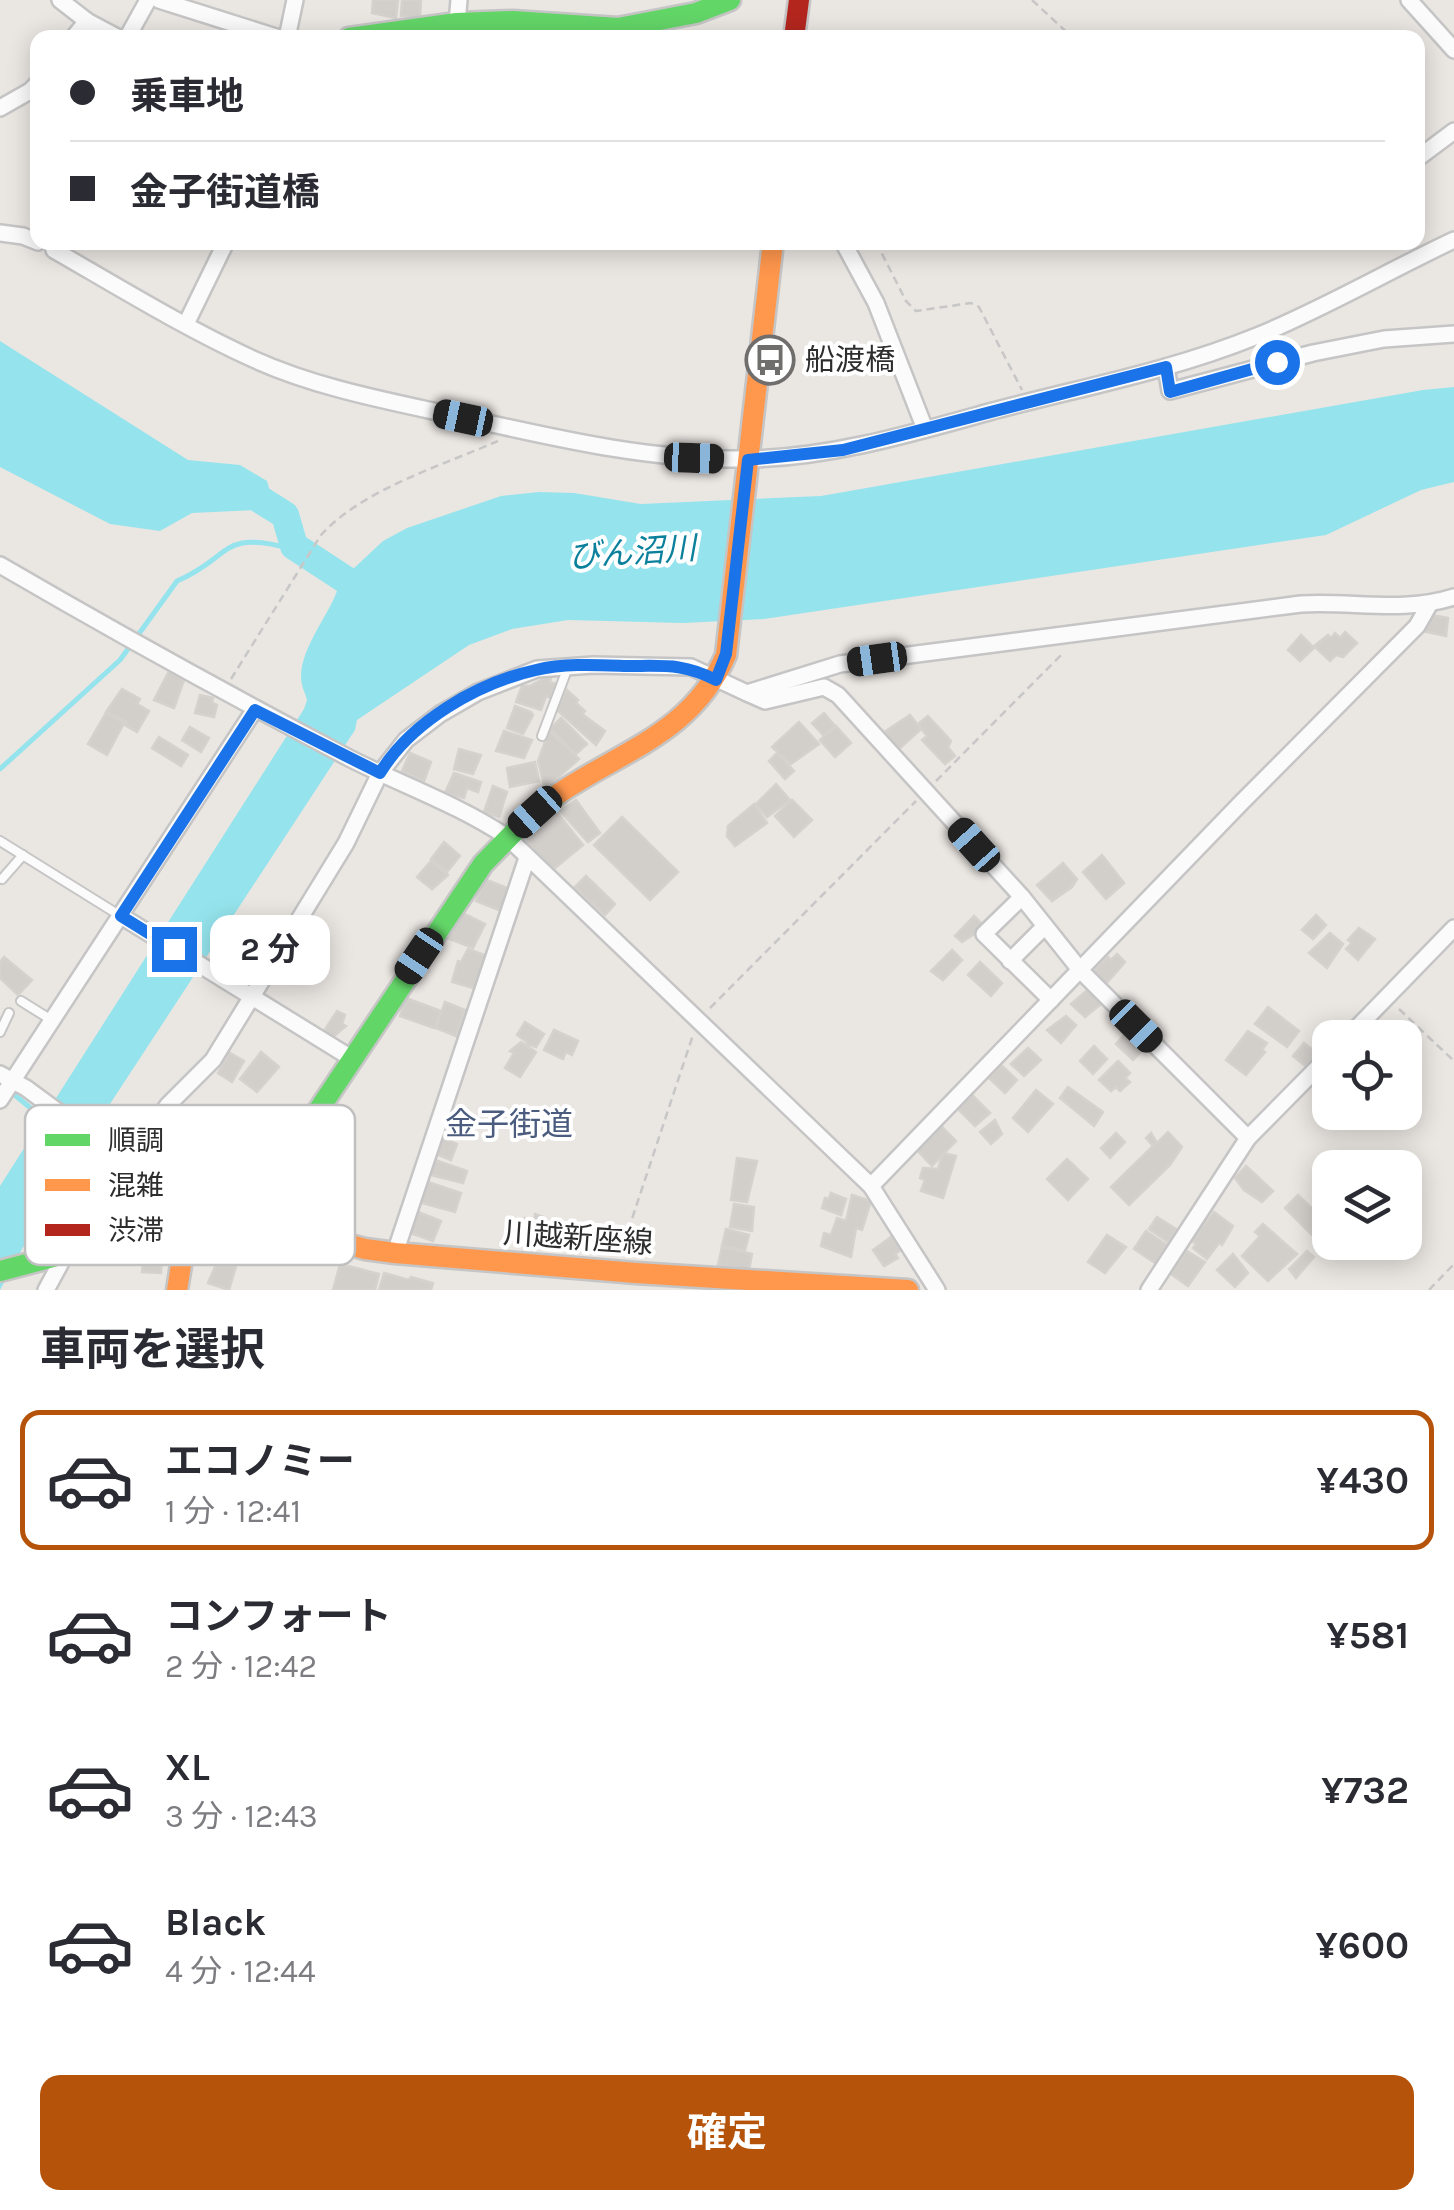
<!DOCTYPE html>
<html lang="ja">
<head>
<meta charset="utf-8">
<style>
  body { margin:0; font-family:Karla,"Noto Sans JP",sans-serif; background:#f7f7f7; color:#2b2b33; height:100vh; display:flex; flex-direction:column; font-size:38px; white-space:nowrap }
  * { box-sizing:border-box; margin:0 }
  p { font-size:32px; color:#7c7c81 }
  .icon { flex:none; width:55px; height:55px; fill:none; stroke:currentColor; stroke-width:2; stroke-linecap:round; stroke-linejoin:round }
  .map { position:relative; height:1290px; overflow:hidden }
  .sheet { display:flex; flex-direction:column; background:#fff; flex:1 }
  .sheet>* { flex:none }
  .hud { position:absolute; left:30px; top:30px; width:1395px; height:220px; border-radius:20px; box-shadow:0 5px 25px #0003; display:grid; align-content:center; height:220px; padding:0 40px; background:#fff }
  .fabs { position:absolute; left:1312px; top:1020px; display:grid; gap:20px }
  .fabs a { display:grid; place-items:center; width:110px; height:110px; border-radius:20px; background:#fff; box-shadow:0 5px 25px #0003; font-size:50px }
  .end { position:absolute; width:45px; height:45px; margin:-22px; border:12px solid #1a73e8; background:#fff; box-shadow:0 0 0 5px #fff }
  .from { border-radius:50% }
  .bubble { position:absolute; height:70px; border-radius:20px; background:#fff; box-shadow:0 5px 25px #0003; font-size:32px; font-weight:700; line-height:70px; text-align:center }
  .car { position:absolute; width:30px; height:60px; margin:-30px -15px; border-radius:12px; box-shadow:0 0 8px 2px #0007; background:linear-gradient(#222 24%,#8ab4d8 0 40%,#222 0 76%,#8ab4d8 0 86%,#222 0) }
  .hud b { display:flex; align-items:center; gap:35px; height:95px; font-size:38px }
  .hud b+b { border-top:2px solid #e1e1e2 }
  .hud i { width:25px; height:25px; background:#2b2b33 }
  ul { padding:0; list-style:none }
  li { display:flex; align-items:center; gap:30px; height:140px; margin:0 20px 15px; padding:0 20px; border:5px solid transparent; border-radius:20px }
  li div { flex:1 }
  li b { display:block; font-size:38px }
  li em { font-style:normal; font-weight:700 }
  li.selected { border-color:#b45309 }
  li>.icon { width:90px; height:90px; stroke-width:1.5 }
  h2 { padding:0 40px; font-size:45px; line-height:120px }
  .button { display:flex; gap:20px; margin-top:auto; padding:20px 40px }
  .button a { flex:1; height:115px; border-radius:20px; background:#b45309; color:#fff; font-size:40px; font-weight:700; line-height:115px; text-align:center }
  .map>svg:first-child { display:block }
  .water { fill:#95e4ed }
  .lines { fill:none; stroke-linecap:round; stroke-linejoin:round }
  .stream { stroke:#95e4ed; stroke-width:5 }
  .river { stroke:#95e4ed; stroke-width:28 }
  .building { fill:#d2cfcb; stroke:#d5d2ce; stroke-width:2.5 }
  .lane-casing { stroke:#c6c5c5; stroke-width:12 }
  .street-casing { stroke:#c6c5c5; stroke-width:20 }
  .fast-casing { stroke:#c6c5c5; stroke-width:25 }
  .slow-casing { stroke:#c6c5c5; stroke-width:25 }
  .jam-casing { stroke:#c6c5c5; stroke-width:25 }
  .path { stroke:#c7c7c7; stroke-width:2.5; stroke-dasharray:8 5; stroke-linecap:butt }
  .lane { stroke:#fcfbfb; stroke-width:8 }
  .street { stroke:#fcfbfb; stroke-width:15 }
  .fast { stroke:#63d668; stroke-width:20 }
  .slow { stroke:#ff974d; stroke-width:20 }
  .jam { stroke:#b3261e; stroke-width:20 }
  .route { stroke:#1a73e8; stroke-width:12 }
  .labels { text-anchor:middle; stroke-width:8; stroke-linejoin:round; paint-order:stroke }
  .poi-label { font-size:30px; fill:#2d2d2d; stroke:#fff; text-anchor:start }
  .street-label { font-size:30px; fill:#2d2d2d; stroke:#fff }
  .water-label { font-size:32px; font-style:italic; fill:#0a809c; stroke:#fff }
  .neighbourhood-label { font-size:32px; fill:#4b5c7f; stroke:#fff }
  .key { fill:#fff; stroke:#c0c0c0; stroke-width:2.5 }
  .key-label { font-size:28px; fill:#2d2d2d }
</style>
</head>
<body>
<div class="map">
<svg width="1454" height="1290" viewBox="0 0 1454 1290">
  <rect width="100%" height="100%" fill="#eae6e2"/>
  <g class="water">
    <path d="M0,341L188,460L240,465L267,481L275,509L192,513L160,531L110,524L0,467Z"/>
    <path d="M1454,387V482L1421,490L1326,535L764,619L683,623L568,620L512,629L469,645L357,720L355,730L87,1139L43,1210L0,1290V1186L304,709L307,700C306,695 303,690 302,685C295,655 328,617 337,591L332,579L313,564L317,558L337,571L340,568L351,571L383,541L407,528L501,496L539,492L574,493L641,504L821,496L1423,390Z"/>
  </g>
  <g class="lines">
    <g class="stream">
      <path d="M0,769L120,660L177,581C233,557 219,529 292,549L294,546"/>
      <path d="M0,1083L44,1119"/>
    </g>
    <path class="river" d="M245,490L285,515L294,546L346,580"/>
  </g>
  <g class="building">
    <path d="M373,0H398L396,18L372,13Z"/>
    <path d="M402,0H421L420,17L401,16Z"/>
    <path d="M1432,615L1448,618L1446,636L1422,631Z"/>
    <path d="M1345,632L1357,643L1343,657L1336,655L1330,661L1314,646L1328,635L1331,638L1335,633L1340,638Z"/>
    <path d="M1301,635L1314,648L1300,661L1288,650Z"/>
    <path d="M169,671L184,680L174,708L154,700Z"/>
    <path d="M546,677L551,678L550,682L556,684L551,698L546,696L541,710L516,702L522,686H530Z"/>
    <path d="M122,689L140,699L137,704L149,711L137,732L125,725L127,722L106,712Z"/>
    <path d="M567,690L578,700L576,703L585,711L582,714L605,731L596,745L557,710Z"/>
    <path d="M200,695L213,698L212,703L217,705L214,717L195,713Z"/>
    <path d="M515,706L531,712L533,715L523,734L507,728Z"/>
    <path d="M106,713L124,723L107,755L88,744Z"/>
    <path d="M824,713L835,726L824,736L812,723Z"/>
    <path d="M910,715L921,729L898,750L893,747L886,731Z"/>
    <path d="M928,716L951,741L948,747L955,756L945,764L922,740L927,736L918,724Z"/>
    <path d="M561,718L587,744L576,754L550,729Z"/>
    <path d="M799,722L819,744L791,764L772,747Z"/>
    <path d="M836,726L851,743L835,757L820,740Z"/>
    <path d="M190,727L209,738L201,752L182,740Z"/>
    <path d="M504,731L532,740L524,758L496,751Z"/>
    <path d="M549,731L579,759L545,789L538,761Z"/>
    <path d="M159,737L188,755L181,766L152,748Z"/>
    <path d="M459,749L481,755L473,774L454,769Z"/>
    <path d="M410,753L431,762L424,781L402,771Z"/>
    <path d="M777,753L794,771L785,779L769,761Z"/>
    <path d="M535,762L539,781L510,787L507,768Z"/>
    <path d="M454,773L481,782L478,792L467,788L464,798L445,793Z"/>
    <path d="M776,784L790,800L767,817L756,804Z"/>
    <path d="M493,786L507,792L499,817L484,812Z"/>
    <path d="M576,800L600,833L588,842L560,811Z"/>
    <path d="M792,800L812,820L794,837L775,816Z"/>
    <path d="M754,804L767,823L735,846L727,836L728,826Z"/>
    <path d="M556,811L583,845L550,872L527,847L530,844L524,836Z"/>
    <path d="M622,817L678,872L650,900L594,845Z"/>
    <path d="M444,842L460,856L447,872L431,859Z"/>
    <path d="M1102,855L1124,883L1106,899L1083,872Z"/>
    <path d="M431,861L448,875L432,889L417,877Z"/>
    <path d="M1063,863L1077,879L1072,887L1052,901L1037,885Z"/>
    <path d="M586,876L615,904L605,915L575,887Z"/>
    <path d="M484,879L510,889L501,911L476,901Z"/>
    <path d="M461,912L485,924L473,948L447,938Z"/>
    <path d="M1316,915L1326,925L1313,939L1302,930Z"/>
    <path d="M974,916L985,927L962,942L955,936Z"/>
    <path d="M1359,928L1375,939L1358,960L1346,949L1352,943L1348,940Z"/>
    <path d="M1330,933L1343,944L1327,968L1309,953Z"/>
    <path d="M468,949L487,956L473,988L452,982L458,961L461,962Z"/>
    <path d="M952,950L962,960L943,980L931,971Z"/>
    <path d="M1117,954L1125,962L1105,985L1092,973L1108,957L1111,960Z"/>
    <path d="M4,957L32,980L18,995L0,978V962Z"/>
    <path d="M980,962L1002,983L991,996L968,975Z"/>
    <path d="M1090,988L1105,1001L1085,1017L1071,1004Z"/>
    <path d="M406,998L441,1011L434,1028L400,1016Z"/>
    <path d="M445,1002L465,1010L456,1036L436,1028Z"/>
    <path d="M1268,1007L1299,1031L1287,1047L1255,1024Z"/>
    <path d="M337,1011L345,1015L342,1024L346,1026L333,1037L324,1031Z"/>
    <path d="M1066,1016L1076,1025L1061,1043L1047,1030Z"/>
    <path d="M525,1022L544,1034L536,1047L526,1044L527,1042L517,1035Z"/>
    <path d="M554,1030L578,1041L572,1055L566,1052L563,1059L544,1050Z"/>
    <path d="M1129,1030L1146,1046L1133,1060L1116,1044Z"/>
    <path d="M1248,1031L1267,1043L1262,1050L1265,1052L1246,1075L1226,1060Z"/>
    <path d="M521,1042L536,1052L520,1077L505,1068L514,1053L510,1051Z"/>
    <path d="M1304,1043L1319,1055L1308,1068L1293,1056Z"/>
    <path d="M1094,1046L1107,1059L1093,1074L1080,1061Z"/>
    <path d="M1028,1048L1041,1060L1024,1076L1011,1064Z"/>
    <path d="M261,1052L279,1067L257,1092L240,1079Z"/>
    <path d="M230,1053L244,1061L232,1082L218,1073Z"/>
    <path d="M1118,1061L1130,1073L1125,1078L1130,1082L1120,1091L1116,1087L1111,1091L1099,1080Z"/>
    <path d="M1001,1065L1017,1080L1005,1093L989,1078Z"/>
    <path d="M1068,1087L1103,1112L1094,1126L1060,1098Z"/>
    <path d="M1036,1090L1053,1104L1028,1132L1013,1118Z"/>
    <path d="M972,1095L990,1113L975,1126L957,1108Z"/>
    <path d="M450,1107L478,1117L473,1136L455,1131L443,1123Z"/>
    <path d="M995,1120L1002,1134L991,1144L980,1132Z"/>
    <path d="M940,1125L956,1141L932,1166L916,1149Z"/>
    <path d="M1168,1132L1182,1147L1170,1165L1129,1205L1111,1187L1153,1146L1146,1138L1151,1133L1157,1143Z"/>
    <path d="M1116,1133L1125,1142L1110,1158L1101,1148Z"/>
    <path d="M441,1136L457,1144L451,1160L436,1154Z"/>
    <path d="M943,1153L956,1156L943,1198L921,1191L925,1180L920,1178L923,1168L938,1169Z"/>
    <path d="M737,1158L757,1161L747,1202L731,1200Z"/>
    <path d="M432,1159L467,1171L463,1183L427,1174Z"/>
    <path d="M1067,1159L1088,1179L1068,1200L1047,1179Z"/>
    <path d="M1246,1166L1273,1191L1262,1202L1244,1190L1235,1178Z"/>
    <path d="M425,1181L461,1193L455,1212L418,1202Z"/>
    <path d="M831,1193L846,1199L841,1215L822,1208L825,1198L829,1199Z"/>
    <path d="M852,1195L871,1201L862,1230L856,1228L851,1257L821,1246L824,1233L831,1235L837,1218L846,1221Z"/>
    <path d="M1298,1195L1325,1221L1312,1235L1285,1208Z"/>
    <path d="M734,1204L754,1207L752,1231L730,1227Z"/>
    <path d="M418,1212L441,1221L433,1241L410,1233Z"/>
    <path d="M1214,1212L1233,1226L1222,1245L1219,1243L1207,1259L1193,1248L1196,1244L1192,1241Z"/>
    <path d="M535,1214L546,1218L536,1250L517,1244L525,1218L534,1220Z"/>
    <path d="M1157,1217L1176,1229L1168,1242L1149,1229Z"/>
    <path d="M1263,1224L1297,1254L1268,1281L1242,1256L1260,1236L1255,1232Z"/>
    <path d="M726,1229L749,1235L745,1250L722,1246Z"/>
    <path d="M1146,1231L1170,1247L1158,1265L1134,1249Z"/>
    <path d="M1107,1235L1126,1247L1105,1273L1088,1262Z"/>
    <path d="M891,1237L901,1250L895,1254L898,1258L884,1266L873,1250Z"/>
    <path d="M226,1242L241,1249L229,1290L208,1283Z"/>
    <path d="M722,1247L752,1254L749,1270L718,1265Z"/>
    <path d="M144,1249L162,1250L161,1273L142,1272Z"/>
    <path d="M1187,1251L1205,1262L1188,1286L1171,1274Z"/>
    <path d="M1307,1251L1314,1257L1296,1278L1289,1269Z"/>
    <path d="M1233,1254L1248,1273L1235,1287L1217,1270Z"/>
    <path d="M340,1264L379,1274L375,1290H333Z"/>
    <path d="M384,1273L409,1280L411,1277L433,1283L431,1290H379Z"/>
  </g>
  <g class="lines">
    <g class="lane-casing">
      <g id="lane">
        <path d="M542,736L568,667"/>
        <path d="M0,841L119,915"/>
        <path d="M2,879L23,855"/>
        <path d="M21,1001L53,1021"/>
        <path d="M0,1032L9,1013"/>
      </g>
    </g>
    <g class="street-casing">
      <g id="street">
        <path d="M60,0L87,21L119,38"/>
        <path d="M159,0L279,38"/>
        <path d="M1409,0L1454,50"/>
        <path d="M457,23L459,0"/>
        <path d="M73,38L87,21"/>
        <path d="M127,38L148,0"/>
        <path d="M287,38L295,0"/>
        <path d="M0,108L30,91L38,83"/>
        <path d="M1418,158L1454,131"/>
        <path d="M0,233L23,236L38,242"/>
        <path d="M61,242L54,250C120,288 185,328 253,359C317,388 388,401 456,416C551,437 649,461 746,459C829,458 910,434 989,412C1079,388 1171,371 1257,336C1325,308 1388,271 1454,240"/>
        <path d="M843,242L876,303L925,429"/>
        <path d="M186,324L226,242"/>
        <path d="M1166,367L1170,391L1313,353L1384,339L1454,334"/>
        <path d="M0,565C115,632 231,696 349,758C402,785 457,804 507,837L871,1186L937,1290"/>
        <path d="M747,693L765,701L824,687L838,695L1022,897L1081,971L1248,1138"/>
        <path d="M1022,897L984,934L1051,1000"/>
        <path d="M121,916L351,1058"/>
        <path d="M1010,961L1044,927"/>
        <path d="M1347,1038L1454,928"/>
        <path d="M0,1074L26,1088L114,1153L203,1201L209,1216"/>
        <path d="M0,1100L255,709"/>
        <path d="M871,1186L1241,803L1417,626L1429,605"/>
        <path d="M395,1253L527,858"/>
        <path d="M46,1290L104,1183L136,1152L168,1105L213,1060L346,843L380,773L406,740L440,714L478,692L537,669L593,665L691,667L747,693L840,664L1301,604C1353,601 1404,613 1454,597"/>
        <path d="M1149,1290L1248,1138L1330,1055"/>
      </g>
    </g>
    <g class="fast-casing">
      <g id="fast">
        <path d="M349,38L457,23L513,21L618,28L696,13L730,0"/>
        <path d="M0,1271L209,1216L247,1217L483,864L521,825L558,794"/>
      </g>
    </g>
    <g class="slow-casing">
      <g id="slow">
        <path d="M558,794C623,750 692,733 726,655L773,242"/>
        <path d="M247,1217L365,1249L395,1253L636,1273L908,1290"/>
        <path d="M177,1290L188,1222"/>
      </g>
    </g>
    <g class="jam-casing">
      <path id="jam" d="M794,38L799,0"/>
    </g>
    <g class="path">
      <path d="M1032,0L1073,38"/>
      <path d="M876,242L906,301L916,311L971,303L979,307L1022,390"/>
      <path d="M231,679L321,535C363,489 441,466 498,441"/>
      <path d="M936,781L1064,652"/>
      <path d="M710,1008L916,801"/>
      <path d="M1399,1009L1454,1061"/>
      <path d="M620,1255L693,1035"/>
      <path d="M1429,1290L1454,1264"/>
    </g>
    <use href="#lane" class="lane"/>
    <use href="#street" class="street"/>
    <use href="#fast" class="fast"/>
    <use href="#slow" class="slow"/>
    <use href="#jam" class="jam"/>
  </g>
  <g class="lines">
    <path class="route" d="M174,949L121,916L255,710L380,773C411,722 477,683 536,670C565,663 598,665 627,666C664,666 683,663 716,680L726,654L748,460L843,450L1166,367L1170,392L1277,362"/>
  </g>
  <defs>
    <g id="bus-ring" transform="scale(2.5)"><circle r="9.5" fill="#fff" stroke="#6f6e6c" stroke-width="1.5"/><path d="M-5-6H5V4H4V6H2V4H-2V6H-4V4H-5ZM-3.5-4V0h7V-4ZM-3.5 1.2v1.5H-2V1.2ZM2 1.2v1.5H3.5V1.2Z" fill="#6f6e6c"/></g>
  </defs>
  <g fill-rule="evenodd">
    <use href="#bus-ring" x="770" y="360"/>
  </g>
  <g class="labels">
    <g class="poi-label">
      <text x="805" y="370">船渡橋</text>
    </g>
    <g class="street-label">
      <text transform="translate(578 1238) rotate(4)" y="10">川越新座線</text>
    </g>
    <g class="water-label">
      <text transform="translate(632 552) rotate(-4)" y="11">びん沼川</text>
    </g>
    <g class="neighbourhood-label">
      <text x="509" y="1135">金子街道</text>
    </g>
  </g>
  <rect x="25" y="1105" width="330" height="160" rx="15" class="key"/>
  <rect x="45" y="1134" width="45" height="12" fill="#63d668"/>
  <rect x="45" y="1179" width="45" height="12" fill="#ff974d"/>
  <rect x="45" y="1224" width="45" height="12" fill="#b3261e"/>
  <g class="key-label">
    <text x="108" y="1150">順調</text>
    <text x="108" y="1195">混雑</text>
    <text x="108" y="1240">渋滞</text>
  </g>
</svg>
<div class="fabs">
<a><svg class="icon" aria-label="locate" viewBox="0 0 24 24"><circle cx="12" cy="12" r="6"/><path d="M12 2v4M12 18v4M2 12h4M18 12h4"/></svg></a>
<a><svg class="icon" aria-label="layers" viewBox="0 0 24 24"><path d="M12 4l9 5-9 5-9-5zM3 14l9 5 9-5"/></svg></a>
</div>
<i class="end from" style="left:1277px;top:362px"></i>
<i class="end" style="left:174px;top:949px"></i>
<div class="bubble" style="left:210px;top:915px;width:120px">2 分</div>
<i class="car" style="left:463px;top:418px;rotate:282deg"></i>
<i class="car" style="left:694px;top:458px;rotate:92deg"></i>
<i class="car" style="left:877px;top:659px;rotate:262deg"></i>
<i class="car" style="left:535px;top:812px;rotate:228deg"></i>
<i class="car" style="left:974px;top:845px;rotate:318deg"></i>
<i class="car" style="left:419px;top:956px;rotate:214deg"></i>
<i class="car" style="left:1136px;top:1026px;rotate:135deg"></i>
<div class="hud">
<b><i class="from"></i>乗車地</b>
<b><i></i>金子街道橋</b>
</div>
</div>
<section class="sheet">
<h2>車両を選択</h2>
<ul>
<li class="selected"><svg class="icon" aria-label="car" viewBox="0 0 24 24"><path d="M5 17H2v-5l4-1 3-4h7l3 4 3 1v5h-3M9 17h6M6 11h13"/><circle cx="7" cy="17" r="2"/><circle cx="17" cy="17" r="2"/></svg><div><b>エコノミー</b><p>1 分 · 12:41</p></div><em>¥430</em></li>
<li><svg class="icon" aria-label="car" viewBox="0 0 24 24"><path d="M5 17H2v-5l4-1 3-4h7l3 4 3 1v5h-3M9 17h6M6 11h13"/><circle cx="7" cy="17" r="2"/><circle cx="17" cy="17" r="2"/></svg><div><b>コンフォート</b><p>2 分 · 12:42</p></div><em>¥581</em></li>
<li><svg class="icon" aria-label="car" viewBox="0 0 24 24"><path d="M5 17H2v-5l4-1 3-4h7l3 4 3 1v5h-3M9 17h6M6 11h13"/><circle cx="7" cy="17" r="2"/><circle cx="17" cy="17" r="2"/></svg><div><b>XL</b><p>3 分 · 12:43</p></div><em>¥732</em></li>
<li><svg class="icon" aria-label="car" viewBox="0 0 24 24"><path d="M5 17H2v-5l4-1 3-4h7l3 4 3 1v5h-3M9 17h6M6 11h13"/><circle cx="7" cy="17" r="2"/><circle cx="17" cy="17" r="2"/></svg><div><b>Black</b><p>4 分 · 12:44</p></div><em>¥600</em></li>
</ul>
<div class="button"><a>確定</a></div>
</section>
</body>
</html>
